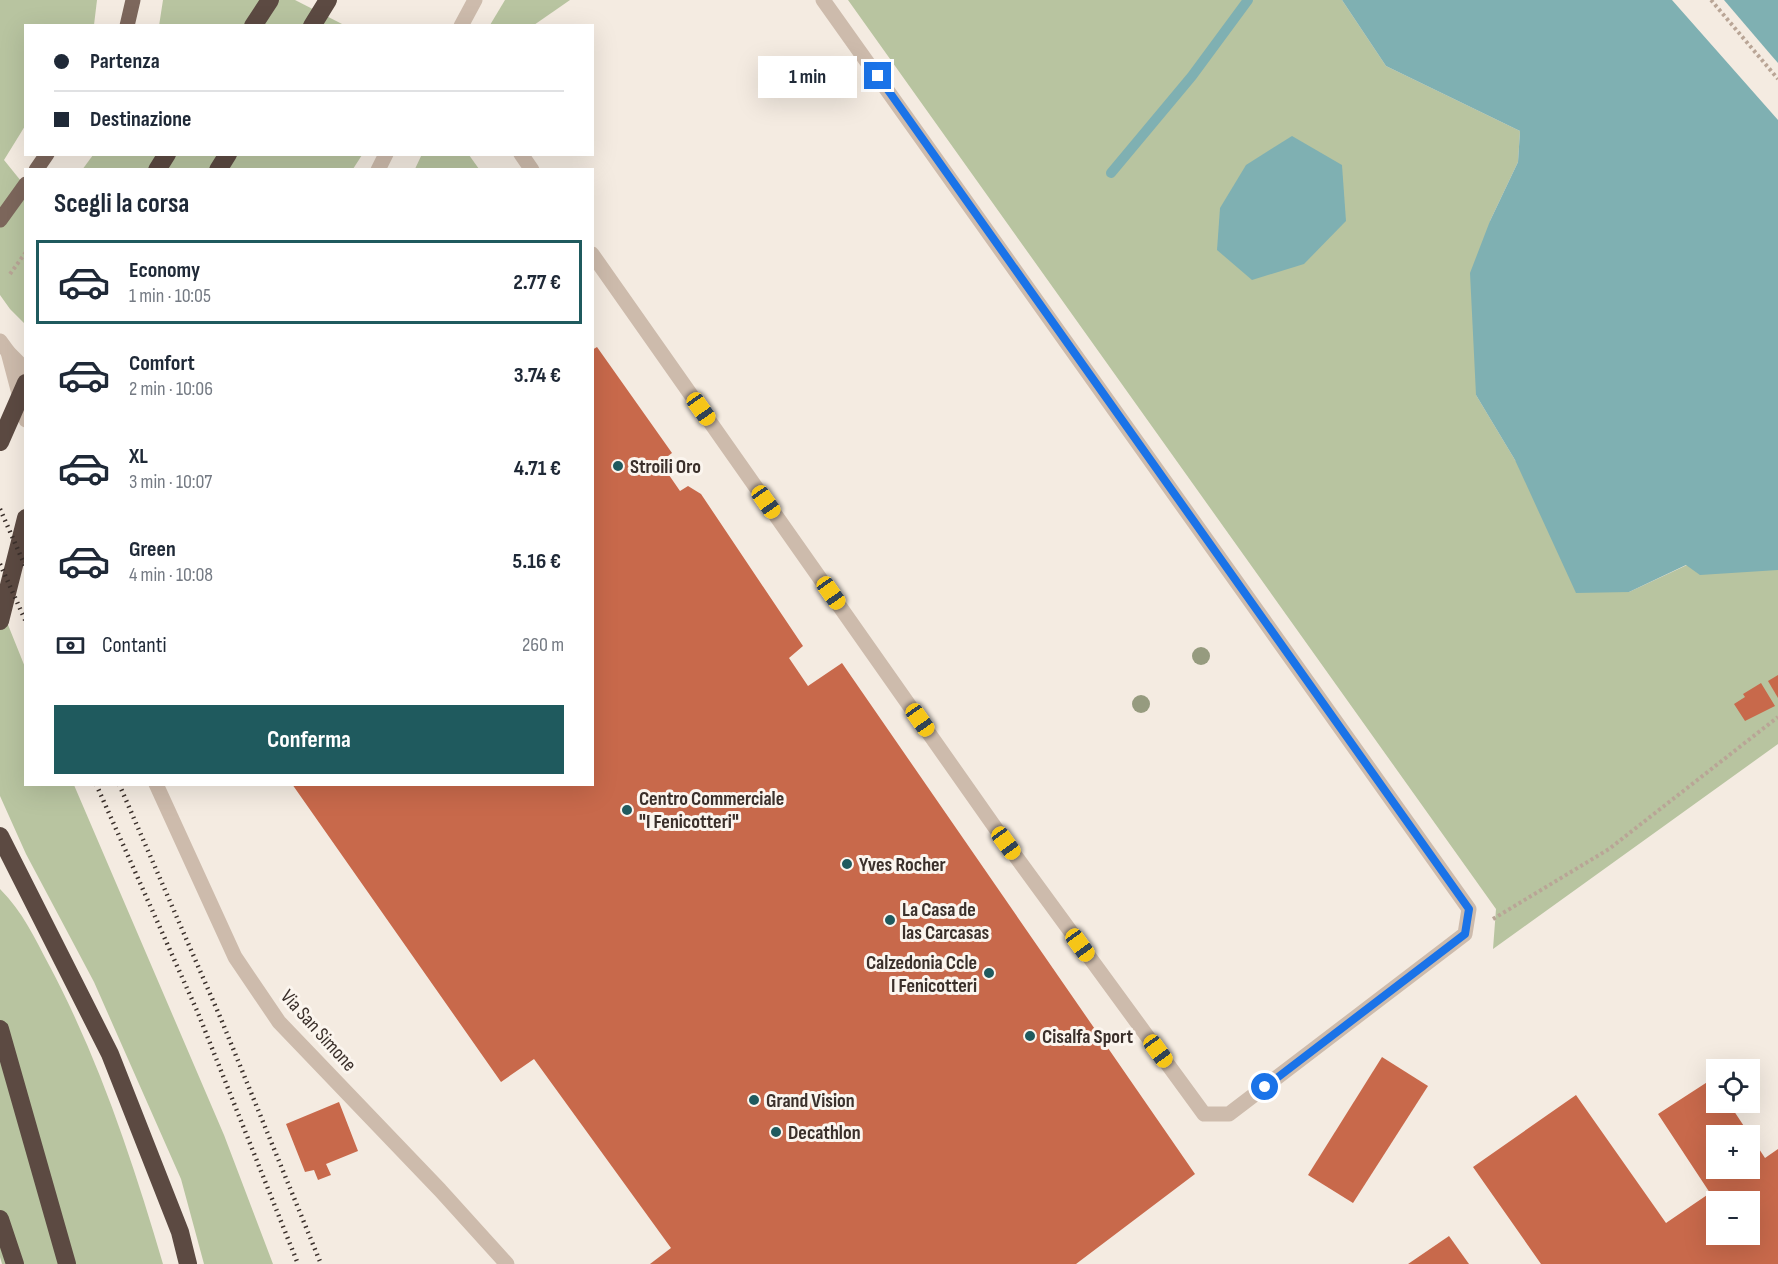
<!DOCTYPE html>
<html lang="it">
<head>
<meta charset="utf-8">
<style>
  body { margin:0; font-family:"Sofia Sans Condensed",sans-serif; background:#f2f2f3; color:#1f2937; height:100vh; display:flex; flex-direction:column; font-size:22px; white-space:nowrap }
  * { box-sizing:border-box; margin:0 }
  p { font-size:20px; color:#747a83 }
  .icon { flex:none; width:33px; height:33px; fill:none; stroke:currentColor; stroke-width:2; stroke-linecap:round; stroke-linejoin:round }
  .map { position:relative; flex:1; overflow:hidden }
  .panel { position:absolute; left:24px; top:168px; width:570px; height:618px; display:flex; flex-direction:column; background:#fff; border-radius:0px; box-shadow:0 6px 24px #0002 }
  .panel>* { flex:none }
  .top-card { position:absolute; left:24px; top:24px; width:570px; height:132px; border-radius:0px; box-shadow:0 6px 24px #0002; display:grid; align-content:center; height:132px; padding:0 30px; background:#fff }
  .controls { position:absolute; left:1706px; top:1059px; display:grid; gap:12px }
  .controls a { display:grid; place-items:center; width:54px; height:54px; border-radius:0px; background:#fff; box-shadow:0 6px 24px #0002; font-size:30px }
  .end { position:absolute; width:27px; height:27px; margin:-14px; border:8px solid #1a73e8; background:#fff; box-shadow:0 0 0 3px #fff }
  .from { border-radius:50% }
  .bubble { position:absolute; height:42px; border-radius:0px; background:#fff; box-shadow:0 6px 24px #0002; font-size:20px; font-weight:700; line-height:42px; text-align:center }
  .car { position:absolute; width:18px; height:36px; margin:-18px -9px; border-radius:8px; box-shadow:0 0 4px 2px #0007; background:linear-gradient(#f5c518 24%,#345 0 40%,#f5c518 0 76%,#345 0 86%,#f5c518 0) }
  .top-card b { display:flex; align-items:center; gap:21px; height:57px; font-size:22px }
  .top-card b+b { border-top:2px solid #e0e1e3 }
  .top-card i { width:15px; height:15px; background:#1f2937 }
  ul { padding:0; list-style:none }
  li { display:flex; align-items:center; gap:18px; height:84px; margin:0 12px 9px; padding:0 18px; border:3px solid transparent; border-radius:0px }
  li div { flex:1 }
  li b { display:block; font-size:22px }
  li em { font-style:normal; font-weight:700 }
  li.current { border-color:#1f5a5e }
  li>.icon { width:54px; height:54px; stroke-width:1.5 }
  h2 { padding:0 30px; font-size:27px; line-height:72px }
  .pay { display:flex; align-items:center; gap:15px; height:66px; padding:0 30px; font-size:22px }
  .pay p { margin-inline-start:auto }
  .action { display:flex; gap:12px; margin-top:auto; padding:12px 30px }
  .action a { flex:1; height:69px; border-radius:0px; background:#1f5a5e; color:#fff; font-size:24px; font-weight:700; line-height:69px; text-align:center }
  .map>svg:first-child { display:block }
  .green { fill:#b8c4a0 }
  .water { fill:#7fb0b2 }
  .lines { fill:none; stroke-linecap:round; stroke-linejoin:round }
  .stream { stroke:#7fb0b2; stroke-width:10 }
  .building { fill:#c8694b; fill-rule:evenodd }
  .path { stroke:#b9a596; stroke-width:4; stroke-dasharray:3 3; stroke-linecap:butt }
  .minor { stroke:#cdbbac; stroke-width:15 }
  .major { stroke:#7d675c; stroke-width:15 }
  .highway { stroke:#5c4a42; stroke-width:18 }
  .rail { stroke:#3b302b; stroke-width:4.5; stroke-dasharray:1.5 4.5; stroke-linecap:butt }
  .tree { fill:#969b7f }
  .route { stroke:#1a73e8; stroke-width:8 }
  .poi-dot { fill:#1f5a5e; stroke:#fbf5ee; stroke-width:2 }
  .labels { text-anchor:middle; stroke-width:6; stroke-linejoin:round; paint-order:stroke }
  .poi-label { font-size:20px; font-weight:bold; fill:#3b302b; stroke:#fbf5ee; text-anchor:start }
  .street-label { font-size:20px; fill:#3b302b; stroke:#fbf5ee }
</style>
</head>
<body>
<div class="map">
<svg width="1778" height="1264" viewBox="0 0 1778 1264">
  <rect width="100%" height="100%" fill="#f4ebe1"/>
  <g class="green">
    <path d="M0,0H97L94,25L26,26L25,126L4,160L25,186V324L10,309L0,295Z"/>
    <path d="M163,0H295L344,25L159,26Z"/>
    <path d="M505,0H570L534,25H490Z"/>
    <path d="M848,0H1342L1386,66L1520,131L1518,162L1490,221L1476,395L1515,460L1629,592L1687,565L1778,570V744L1493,949L1496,909Z"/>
    <path d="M422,154L469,155L479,169H415Z"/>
    <path d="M93,155H362L353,169L82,170Z"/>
    <path d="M0,605L25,667L26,784L74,785L224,1135L273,1264H204L181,1179L94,982L26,854L0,796Z"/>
    <path d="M0,889C23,912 34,937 49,965C99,1059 133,1162 163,1264H2L0,1257Z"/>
  </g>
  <g class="water">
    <path d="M1342,0H1672L1778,120V570L1700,575L1686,565L1629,592L1576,593L1515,460L1476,395L1470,273L1490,221L1518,162L1520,131L1386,66Z"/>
    <path d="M1724,0H1778V63L1771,55Z"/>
    <path d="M1292,136L1342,165L1346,221L1304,264L1252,280L1217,250L1220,208L1246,165Z"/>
  </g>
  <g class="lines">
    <path class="stream" d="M1111,173L1192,76L1248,0"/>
  </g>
  <g class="building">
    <path d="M597,347L672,453L660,462L680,491L688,486L701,494L803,646L789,658L808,686L842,663L1195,1174L1076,1264H650L671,1248L534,1059L501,1082L292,784H592V350Z"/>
    <path d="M1778,675V698L1768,681Z"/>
    <path d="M1761,683L1775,706L1745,721L1734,704L1745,697L1743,694Z"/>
    <path d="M1382,1057L1428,1086L1353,1203L1308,1175Z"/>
    <path d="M1712,1079L1716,1085V1102H1728L1765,1158L1778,1149V1264H1541L1473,1167L1576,1095L1666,1223L1710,1193L1658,1114ZM1716,1136H1749V1168H1716ZM1716,1202H1749V1234H1716Z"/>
    <path d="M339,1102L358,1151L326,1164L331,1175L318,1180L314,1170L305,1172L286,1124Z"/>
    <path d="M1449,1236L1469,1264H1408Z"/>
  </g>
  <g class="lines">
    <g class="path">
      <path d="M1711,0L1778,79"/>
      <path d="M10,274L26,252"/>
      <path d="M1493,919L1609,849L1778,717"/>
    </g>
    <g class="minor">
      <path d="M461,26L475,0"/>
      <path d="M521,154L532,170"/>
      <path d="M378,170L386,154"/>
      <path d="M592,254L1006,843L1204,1114H1229L1465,934L1469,909L823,0"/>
      <path d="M0,341L8,352L26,420"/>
      <path d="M8,352L26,370"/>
      <path d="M156,784L235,957L279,1022L440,1190L507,1264"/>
    </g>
    <g class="major">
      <path d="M127,26L133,0"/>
      <path d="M36,170L47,154"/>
      <path d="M0,220L26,184"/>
    </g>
    <g class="highway">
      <path d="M253,26L270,0"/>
      <path d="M312,26L328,0"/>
      <path d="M157,170L167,154"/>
      <path d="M218,170L228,154"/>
      <path d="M0,442L26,383"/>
      <path d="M0,621L26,518"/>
      <path d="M0,836L110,1054L180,1232L188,1264"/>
      <path d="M0,1029L67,1264"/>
      <path d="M0,1219L15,1264"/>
    </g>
    <g class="rail">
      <path d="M0,509L26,568"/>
      <path d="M0,564L26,622"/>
      <path d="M96,784L198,1013L298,1264"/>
      <path d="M119,784L221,1019L321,1264"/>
    </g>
  </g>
  <g class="tree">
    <circle cx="1201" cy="656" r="9"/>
    <circle cx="1141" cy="704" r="9"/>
  </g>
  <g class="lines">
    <path class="route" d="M878,76L1469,909L1465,934L1265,1087"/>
  </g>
  <g class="poi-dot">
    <circle cx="618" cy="466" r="6"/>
    <circle cx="627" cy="810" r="6"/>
    <circle cx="847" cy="864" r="6"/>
    <circle cx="890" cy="920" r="6"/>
    <circle cx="989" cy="973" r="6"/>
    <circle cx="1030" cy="1036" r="6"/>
    <circle cx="754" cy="1100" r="6"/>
    <circle cx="776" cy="1132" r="6"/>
  </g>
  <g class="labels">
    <g class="poi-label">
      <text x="630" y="473">Stroili Oro</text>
      <text x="639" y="805">Centro Commerciale<tspan x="639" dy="23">"I Fenicotteri"</tspan></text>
      <text x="859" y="871">Yves Rocher</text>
      <text x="902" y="916">La Casa de<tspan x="902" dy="23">las Carcasas</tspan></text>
      <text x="977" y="969" text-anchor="end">Calzedonia Ccle<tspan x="977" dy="23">I Fenicotteri</tspan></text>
      <text x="1042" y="1043">Cisalfa Sport</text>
      <text x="766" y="1107">Grand Vision</text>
      <text x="788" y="1139">Decathlon</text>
    </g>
    <g class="street-label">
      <text transform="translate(319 1030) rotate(48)" y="7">Via San Simone</text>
    </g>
  </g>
</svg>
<div class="controls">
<a><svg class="icon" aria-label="locate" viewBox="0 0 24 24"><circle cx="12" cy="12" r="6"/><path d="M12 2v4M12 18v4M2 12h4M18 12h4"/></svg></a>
<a>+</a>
<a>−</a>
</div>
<i class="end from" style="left:1265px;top:1087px"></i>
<i class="end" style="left:878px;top:76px"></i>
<div class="bubble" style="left:758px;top:56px;width:99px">1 min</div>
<i class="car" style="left:701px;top:409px;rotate:145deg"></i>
<i class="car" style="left:766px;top:502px;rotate:145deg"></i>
<i class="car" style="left:831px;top:593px;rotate:145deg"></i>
<i class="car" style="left:920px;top:720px;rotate:145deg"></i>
<i class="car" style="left:1006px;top:843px;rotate:144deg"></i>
<i class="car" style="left:1080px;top:945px;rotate:144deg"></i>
<i class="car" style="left:1158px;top:1051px;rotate:144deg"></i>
<div class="top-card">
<b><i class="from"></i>Partenza</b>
<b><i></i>Destinazione</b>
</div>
<section class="panel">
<h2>Scegli la corsa</h2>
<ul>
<li class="current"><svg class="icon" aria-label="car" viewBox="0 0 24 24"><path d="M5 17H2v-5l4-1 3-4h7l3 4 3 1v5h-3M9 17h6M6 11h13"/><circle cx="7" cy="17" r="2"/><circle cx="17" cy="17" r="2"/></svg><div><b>Economy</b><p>1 min · 10:05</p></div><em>2.77 €</em></li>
<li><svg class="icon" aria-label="car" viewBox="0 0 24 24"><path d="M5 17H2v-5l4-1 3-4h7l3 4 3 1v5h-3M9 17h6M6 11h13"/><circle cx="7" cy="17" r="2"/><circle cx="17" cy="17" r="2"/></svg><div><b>Comfort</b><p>2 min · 10:06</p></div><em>3.74 €</em></li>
<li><svg class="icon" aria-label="car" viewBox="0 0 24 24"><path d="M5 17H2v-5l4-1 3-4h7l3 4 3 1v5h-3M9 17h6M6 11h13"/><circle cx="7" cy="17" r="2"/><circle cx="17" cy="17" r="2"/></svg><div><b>XL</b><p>3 min · 10:07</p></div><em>4.71 €</em></li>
<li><svg class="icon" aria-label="car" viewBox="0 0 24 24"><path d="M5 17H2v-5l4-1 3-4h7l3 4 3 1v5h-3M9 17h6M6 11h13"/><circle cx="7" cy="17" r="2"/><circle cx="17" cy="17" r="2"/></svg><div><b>Green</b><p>4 min · 10:08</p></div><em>5.16 €</em></li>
</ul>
<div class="pay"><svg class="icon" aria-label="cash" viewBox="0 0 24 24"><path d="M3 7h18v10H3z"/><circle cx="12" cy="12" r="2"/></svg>Contanti<p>260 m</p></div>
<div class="action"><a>Conferma</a></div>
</section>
</div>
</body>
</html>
